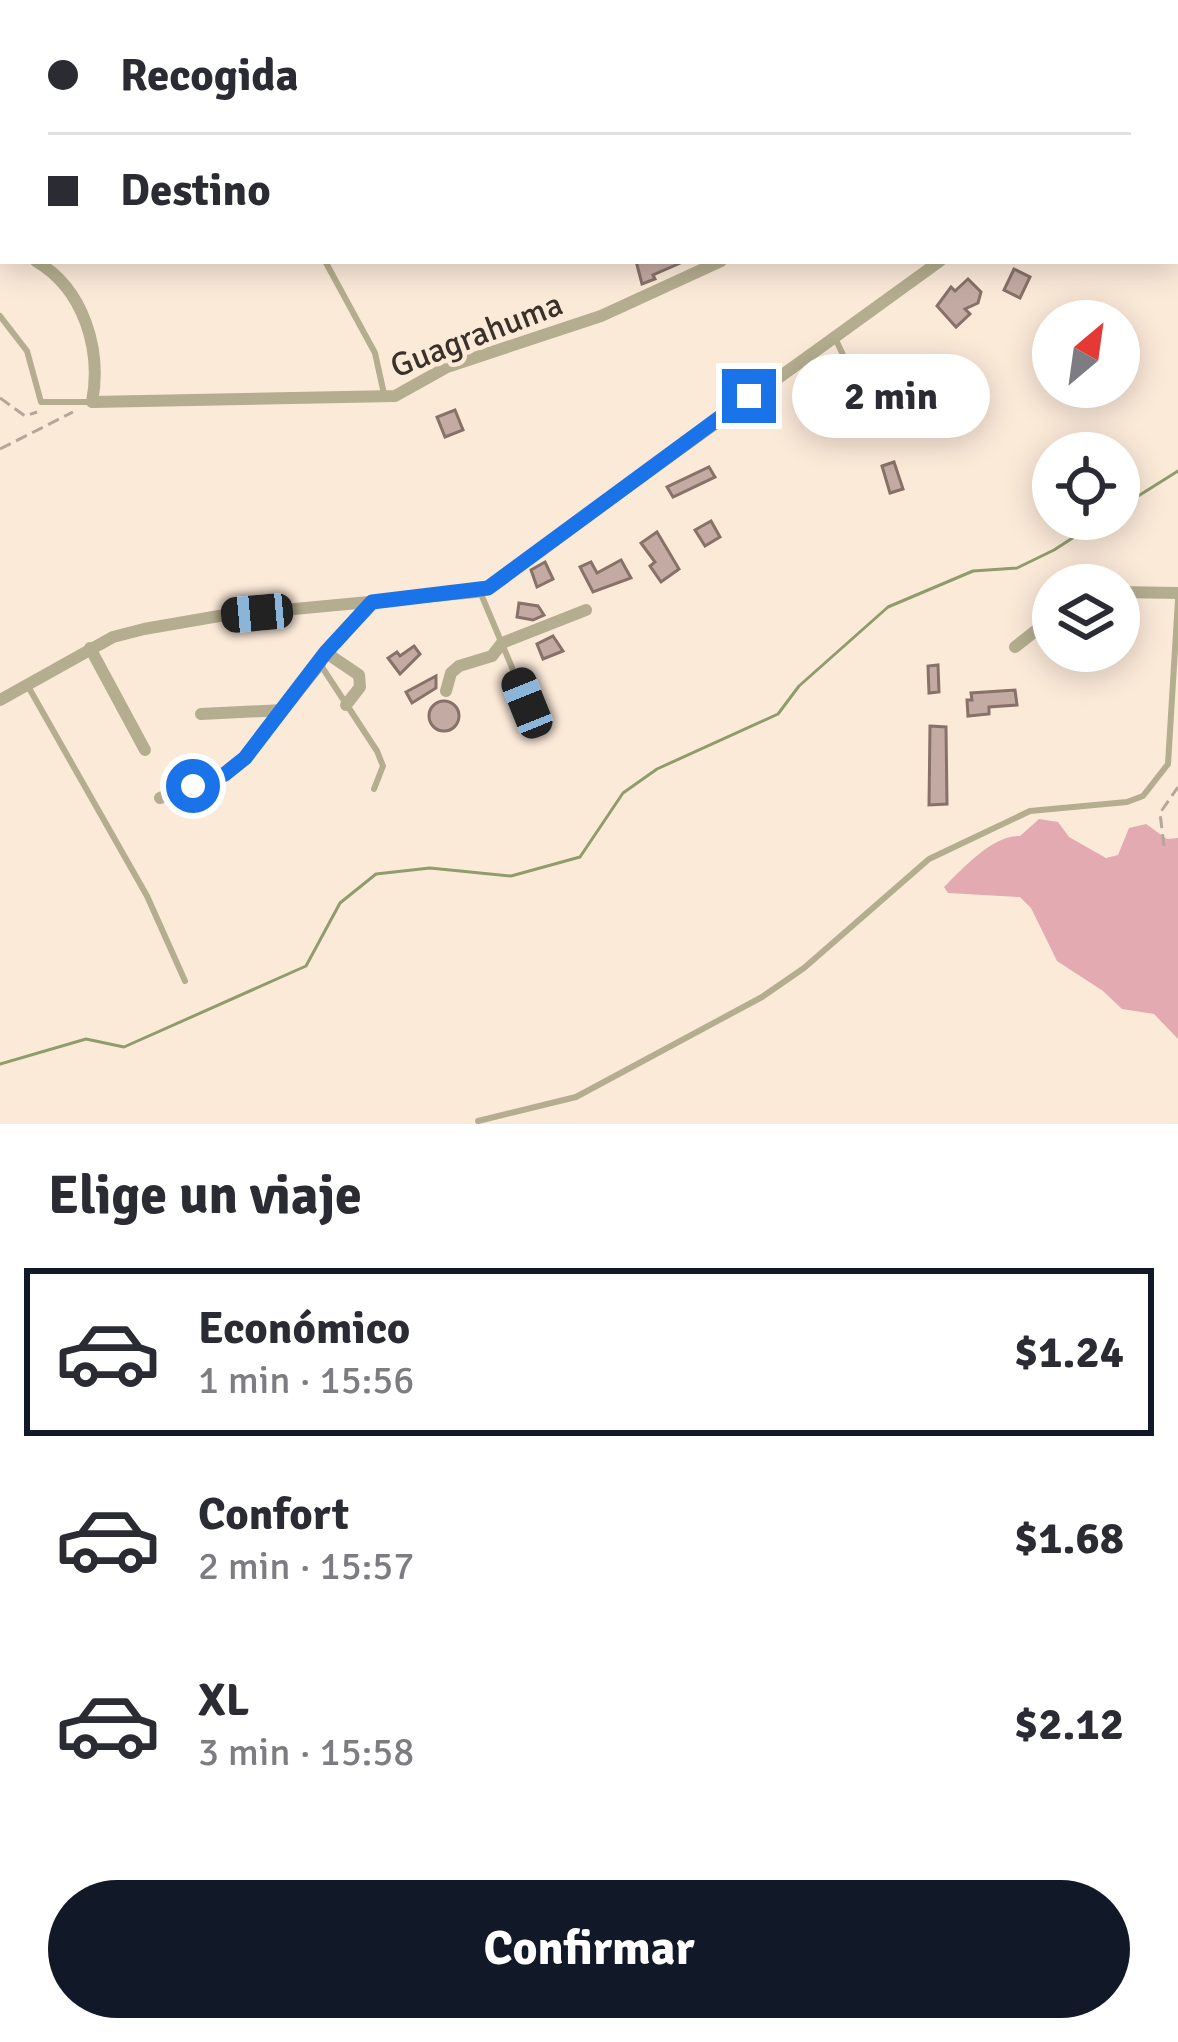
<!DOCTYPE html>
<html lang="es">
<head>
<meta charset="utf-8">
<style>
  body { margin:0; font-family:Signika,sans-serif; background:#f2f2f3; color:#2b2b33; height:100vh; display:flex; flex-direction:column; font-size:45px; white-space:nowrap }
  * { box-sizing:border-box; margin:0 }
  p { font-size:39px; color:#7c7c81 }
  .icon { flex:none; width:66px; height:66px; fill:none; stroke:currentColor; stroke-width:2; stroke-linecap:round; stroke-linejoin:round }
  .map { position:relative; height:1124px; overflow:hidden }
  .panel { display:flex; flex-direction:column; background:#fff; flex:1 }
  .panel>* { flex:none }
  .banner { position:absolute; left:0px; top:0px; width:1179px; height:264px; box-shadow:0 6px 30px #0003; display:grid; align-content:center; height:264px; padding:0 48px; background:#fff }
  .needle { width:78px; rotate:29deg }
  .fabs { position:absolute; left:1032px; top:300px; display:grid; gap:24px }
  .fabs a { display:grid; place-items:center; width:108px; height:108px; border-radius:50%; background:#fff; box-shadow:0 6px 30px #0003; font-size:60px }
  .end { position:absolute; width:54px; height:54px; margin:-27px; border:15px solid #1a73e8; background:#fff; box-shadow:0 0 0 6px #fff }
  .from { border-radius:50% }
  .bubble { position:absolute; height:84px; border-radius:42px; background:#fff; box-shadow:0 6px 30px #0003; font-size:39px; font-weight:700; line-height:84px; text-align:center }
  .car { position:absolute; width:36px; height:72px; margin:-36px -18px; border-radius:15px; box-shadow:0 0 9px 3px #0007; background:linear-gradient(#222 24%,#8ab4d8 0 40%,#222 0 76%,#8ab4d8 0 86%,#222 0) }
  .banner b { display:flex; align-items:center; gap:42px; height:114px; font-size:45px }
  .banner b+b { border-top:3px solid #e1e1e2 }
  .banner i { width:30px; height:30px; background:#2b2b33 }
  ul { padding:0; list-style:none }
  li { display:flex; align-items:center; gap:36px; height:168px; margin:0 24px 18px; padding:0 24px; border:6px solid transparent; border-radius:0px }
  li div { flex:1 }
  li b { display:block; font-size:45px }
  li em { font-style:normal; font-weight:700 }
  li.current { border-color:#111827 }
  li>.icon { width:108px; height:108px; stroke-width:1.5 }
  h2 { padding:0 48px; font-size:54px; line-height:144px }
  .button { display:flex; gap:24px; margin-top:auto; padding:24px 48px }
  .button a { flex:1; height:138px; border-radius:72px; background:#111827; color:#fff; font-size:48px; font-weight:700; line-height:138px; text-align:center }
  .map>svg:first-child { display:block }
  .green { fill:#e4aab1 }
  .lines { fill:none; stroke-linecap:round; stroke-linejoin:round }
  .stream { stroke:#8f9c6b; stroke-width:3 }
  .building { fill:#c3aba3; stroke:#877169; stroke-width:3 }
  .path { stroke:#b4a699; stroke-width:3; stroke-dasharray:12 6; stroke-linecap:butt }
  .lane { stroke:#b5ad8f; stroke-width:6 }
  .street { stroke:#b5ad8f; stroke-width:12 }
  .route { stroke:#1a73e8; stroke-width:15 }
  .labels { text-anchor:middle; stroke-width:9; stroke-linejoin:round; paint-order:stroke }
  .street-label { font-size:33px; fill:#39322b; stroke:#fcead9 }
</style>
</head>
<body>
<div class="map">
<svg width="1178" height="1124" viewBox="0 0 1178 1124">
  <rect width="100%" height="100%" fill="#fcead9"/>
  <path class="green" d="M1039,819L1058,822L1069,837L1106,858L1118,855L1129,828L1146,824L1167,839L1178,838V1039L1154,1014L1122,1009L1103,991L1057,961L1031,908L1020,897L948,893L944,887C962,869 994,834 1020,836Z"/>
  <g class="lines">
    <g class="stream">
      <path d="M748,3L754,0"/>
      <path d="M1119,508L1178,471"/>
      <path d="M0,1064L86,1039L124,1047L306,966L340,903L376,874L430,868L511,876L580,857L623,793L657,769L778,714L799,686L888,607L973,571L1017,568L1054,550L1102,519"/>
    </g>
  </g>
  <g class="building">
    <path d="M636,261H685L653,275L655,279L642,284Z"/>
    <path d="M1014,269L1030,277L1020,298L1004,290Z"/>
    <path d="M968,279L981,292L978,303L965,309L970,314L956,327L937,306L951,287L955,291Z"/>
    <path d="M890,367L905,380L887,403L878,396L883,391L875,384Z"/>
    <path d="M455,410L463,430L445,437L437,417Z"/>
    <path d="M894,462L903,489L890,493L882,466Z"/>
    <path d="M709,467L715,477L673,497L667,487Z"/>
    <path d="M711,521L720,537L705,546L695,530Z"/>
    <path d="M657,532L679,569L661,582L650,566L655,562L641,543Z"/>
    <path d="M621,560L631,578L593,592L580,567L591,562L597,573Z"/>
    <path d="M545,562L553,579L537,587L531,570Z"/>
    <path d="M519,603L538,606L544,615L533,620L517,617Z"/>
    <path d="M553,636L563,651L543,659L537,644Z"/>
    <path d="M414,646L420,654L400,674L388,658L397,652L400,656Z"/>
    <path d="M938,665L939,692L929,693L928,666Z"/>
    <path d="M436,676V688L412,703L406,692Z"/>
    <path d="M1015,690L1017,705L989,707V714L968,716L967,700H972L971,693Z"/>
    <circle cx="444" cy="716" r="15"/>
    <path d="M930,726L946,727L947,804L929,805Z"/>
  </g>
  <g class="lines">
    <g class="path">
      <path d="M0,398L25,416L37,412"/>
      <path d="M0,449L73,412"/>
      <path d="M1164,846L1160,813L1178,787"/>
    </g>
    <g class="lane">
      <path d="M325,261L375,353L384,394"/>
      <path d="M0,316L27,351L41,402H92"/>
      <path d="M835,338L869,409L880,411"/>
      <path d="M481,594L538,729"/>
      <path d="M325,652L370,605"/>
      <path d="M320,664L377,751L383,766L374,789"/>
      <path d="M29,688L147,896L185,981"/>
      <path d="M478,1121L576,1097L762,997L804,968L929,859L1030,811L1127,802L1143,796L1168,764L1178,600"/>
    </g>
    <g class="street">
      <path d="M1176,14L1178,13"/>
      <path d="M0,244L3,245"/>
      <path d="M36,261C84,289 102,350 92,402L395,396L447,367L601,316L721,261"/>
      <path d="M1119,592L1178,593"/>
      <path d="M1015,647L1053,617"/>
      <path d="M90,648L145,750"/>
      <path d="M325,652L359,675L360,687L346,705"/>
      <path d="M446,691L451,673L459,666L492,656L502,643L586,610"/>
      <path d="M0,700L113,637L144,629L219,616L476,592L488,588L940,261"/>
      <path d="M201,714L283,710"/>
      <path d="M160,798L225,774L245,757L320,664"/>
    </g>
  </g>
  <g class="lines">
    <path class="route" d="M193,786L225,774L245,758L326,652L372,602L488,588L749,396"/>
  </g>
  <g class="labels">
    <g class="street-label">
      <text transform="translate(476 334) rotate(-21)" y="12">Guagrahuma</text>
    </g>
  </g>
</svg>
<div class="fabs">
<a><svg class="needle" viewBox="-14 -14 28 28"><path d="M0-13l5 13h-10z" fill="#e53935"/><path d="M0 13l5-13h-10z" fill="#7c7c81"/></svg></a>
<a><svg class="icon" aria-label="locate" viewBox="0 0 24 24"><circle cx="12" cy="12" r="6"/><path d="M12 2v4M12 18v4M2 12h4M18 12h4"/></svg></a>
<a><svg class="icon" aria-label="layers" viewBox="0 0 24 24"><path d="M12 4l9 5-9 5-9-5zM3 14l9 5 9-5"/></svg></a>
</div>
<i class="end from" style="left:193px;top:786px"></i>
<i class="end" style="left:749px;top:396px"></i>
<div class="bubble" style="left:792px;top:354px;width:198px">2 min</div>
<i class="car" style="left:257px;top:613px;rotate:265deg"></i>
<i class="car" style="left:527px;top:703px;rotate:338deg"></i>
<div class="banner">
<b><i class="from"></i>Recogida</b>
<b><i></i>Destino</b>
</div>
</div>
<section class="panel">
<h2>Elige un viaje</h2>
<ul>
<li class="current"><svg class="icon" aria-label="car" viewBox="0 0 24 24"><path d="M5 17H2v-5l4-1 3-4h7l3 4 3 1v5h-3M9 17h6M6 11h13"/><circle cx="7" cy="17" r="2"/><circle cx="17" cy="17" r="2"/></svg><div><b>Económico</b><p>1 min · 15:56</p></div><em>$1.24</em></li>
<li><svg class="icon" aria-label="car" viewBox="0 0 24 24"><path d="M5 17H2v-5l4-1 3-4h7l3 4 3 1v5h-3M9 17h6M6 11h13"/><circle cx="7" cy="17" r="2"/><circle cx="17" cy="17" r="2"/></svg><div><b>Confort</b><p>2 min · 15:57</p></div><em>$1.68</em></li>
<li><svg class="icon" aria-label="car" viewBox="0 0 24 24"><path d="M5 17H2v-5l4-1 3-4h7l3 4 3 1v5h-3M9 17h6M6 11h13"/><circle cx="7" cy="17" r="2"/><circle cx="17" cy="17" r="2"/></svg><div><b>XL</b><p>3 min · 15:58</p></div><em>$2.12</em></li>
</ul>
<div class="button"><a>Confirmar</a></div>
</section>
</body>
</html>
